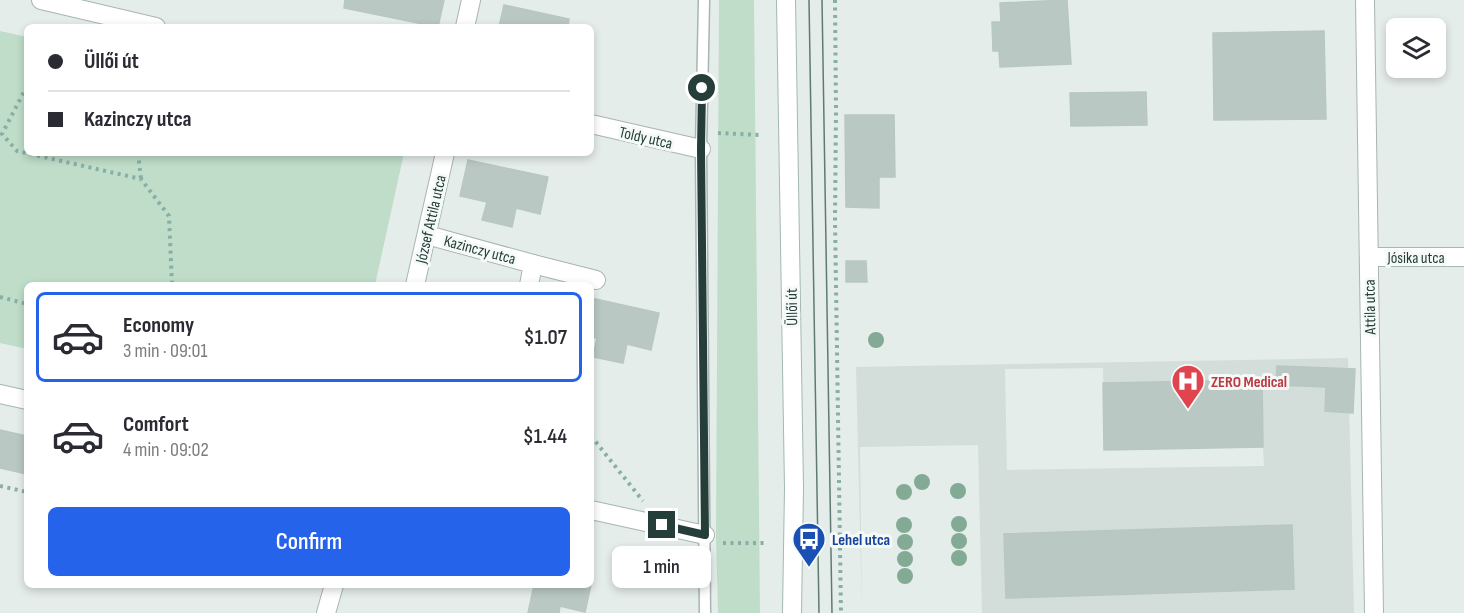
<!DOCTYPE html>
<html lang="en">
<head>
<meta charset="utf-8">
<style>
  body { margin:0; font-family:"Sofia Sans Condensed",sans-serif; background:#f7f7f7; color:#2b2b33; height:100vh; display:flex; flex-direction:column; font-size:22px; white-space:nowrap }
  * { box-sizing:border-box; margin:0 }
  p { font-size:20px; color:#7c7c81 }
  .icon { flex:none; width:33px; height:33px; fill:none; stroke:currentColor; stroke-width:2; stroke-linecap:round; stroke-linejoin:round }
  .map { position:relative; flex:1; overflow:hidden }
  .sheet { position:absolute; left:24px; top:282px; width:570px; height:306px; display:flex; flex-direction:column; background:#fff; border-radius:9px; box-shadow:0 3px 9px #0003 }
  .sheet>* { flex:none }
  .banner { position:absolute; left:24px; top:24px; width:570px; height:132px; border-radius:9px; box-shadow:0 3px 9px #0003; display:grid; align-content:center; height:132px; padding:0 24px; background:#fff }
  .fabs { position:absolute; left:1386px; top:18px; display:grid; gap:12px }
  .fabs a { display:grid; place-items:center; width:60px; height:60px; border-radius:9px; background:#fff; box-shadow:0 3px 9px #0003; font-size:30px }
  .end { position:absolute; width:27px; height:27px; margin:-14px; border:8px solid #253e39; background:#fff; box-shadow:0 0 0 3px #fff }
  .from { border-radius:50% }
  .bubble { position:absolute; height:42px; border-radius:9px; background:#fff; box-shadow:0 3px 9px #0003; font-size:20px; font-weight:600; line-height:42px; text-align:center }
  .banner b { display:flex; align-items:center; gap:21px; height:57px; font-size:22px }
  .banner b+b { border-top:2px solid #e1e1e2 }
  .banner i { width:15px; height:15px; background:#2b2b33 }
  ul { padding:10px 0 0; list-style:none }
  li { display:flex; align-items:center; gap:18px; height:90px; margin:0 12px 9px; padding:0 12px; border:3px solid transparent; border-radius:9px }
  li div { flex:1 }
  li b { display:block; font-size:22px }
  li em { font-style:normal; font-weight:600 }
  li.current { border-color:#2563eb }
  li>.icon { width:54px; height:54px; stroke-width:1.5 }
  .cta { display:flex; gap:12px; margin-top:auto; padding:12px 24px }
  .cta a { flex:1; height:69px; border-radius:9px; background:#2563eb; color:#fff; font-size:24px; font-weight:600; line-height:69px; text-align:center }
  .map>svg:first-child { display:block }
  .built { fill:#d3ddd9; fill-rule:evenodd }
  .green { fill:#bfddc9 }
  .building { fill:#bac8c3; stroke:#b7c7c1; stroke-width:1.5 }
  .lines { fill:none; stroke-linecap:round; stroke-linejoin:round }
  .service-casing { stroke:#a8b5b1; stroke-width:13 }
  .minor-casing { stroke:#a8b5b1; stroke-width:20 }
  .secondary-casing { stroke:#a4b8b3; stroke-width:20 }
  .path { stroke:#87afa5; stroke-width:4; stroke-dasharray:3 4.5; stroke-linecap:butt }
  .service { stroke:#fff; stroke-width:10 }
  .minor { stroke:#fff; stroke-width:18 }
  .secondary { stroke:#fff; stroke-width:18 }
  .tram { stroke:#5f7a74; stroke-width:1.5 }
  .tree { fill:#82aa95 }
  .route { stroke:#253e39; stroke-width:8 }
  .labels { text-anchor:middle; stroke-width:6; stroke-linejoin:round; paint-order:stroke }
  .street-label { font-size:16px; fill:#253e39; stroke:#f5faf8 }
  .health-label { font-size:16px; font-weight:bold; fill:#be3a42; stroke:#f5faf8; text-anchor:start }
  .transit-label { font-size:16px; font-weight:bold; fill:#164399; stroke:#f5faf8; text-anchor:start }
</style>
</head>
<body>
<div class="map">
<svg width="1464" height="613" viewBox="0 0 1464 613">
  <rect width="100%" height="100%" fill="#e5edea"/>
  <path class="built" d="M1348,358L1354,613H982L978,445L860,447L862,613L856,367ZM1103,368L1105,450L1263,447L1264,466L1007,470L1005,369Z"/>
  <g class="green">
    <path d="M719,0H754L760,613H718L716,537Z"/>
    <path d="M0,31L27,37V153H404L375,285H27V349L0,343Z"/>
  </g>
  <g class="building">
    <path d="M345,0H444L438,27L344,8Z"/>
    <path d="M1067,0L1071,64L1000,67L999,51H993L992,22H1001L1000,3Z"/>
    <path d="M504,5L569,19L568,27H499Z"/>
    <path d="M1324,31L1326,119L1214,120L1213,33Z"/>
    <path d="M1146,92L1147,125L1071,126L1070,93Z"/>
    <path d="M845,115H894L895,177H879V208L846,207Z"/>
    <path d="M468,160L548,177L540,214L516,208L512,227L482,220L487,202L460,196Z"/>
    <path d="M846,261H866L867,282H846Z"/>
    <path d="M591,298L659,313L651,350L627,344L623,363L593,357L597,338L591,337Z"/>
    <path d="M1277,366L1355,369L1353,413L1325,411L1326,387L1276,385Z"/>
    <path d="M1262,380L1263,447L1104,450L1103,383Z"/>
    <path d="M0,430L27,436V474L0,468Z"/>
    <path d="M1292,525L1294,589L1006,598L1004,534Z"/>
    <path d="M534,585H591L585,612L560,606L559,613H528Z"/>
  </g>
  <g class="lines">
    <g class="service-casing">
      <path id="service" d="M704,0L701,149L705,613"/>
    </g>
    <g class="minor-casing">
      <g id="minor">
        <path d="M41,0L156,27"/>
        <path d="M1365,0L1374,613"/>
        <path d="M465,27L471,0"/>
        <path d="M591,124L701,149"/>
        <path d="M427,235L533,264L529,285"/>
        <path d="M1369,257H1464"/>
        <path d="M533,264L596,280"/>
        <path d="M415,285L445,153"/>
        <path d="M0,394L27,400"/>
        <path d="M591,510L705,535"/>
        <path d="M326,613L334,585"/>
      </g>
    </g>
    <g class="secondary-casing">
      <path id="secondary" d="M786,0L794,488L792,613"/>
    </g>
    <g class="path">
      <path d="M835,0L836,109L835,219L841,613"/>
      <path d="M27,86L2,134L17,151L141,179L169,216L172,285"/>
      <path d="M718,133L759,135"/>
      <path d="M138,153L141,179"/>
      <path d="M0,297L27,304"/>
      <path d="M591,436L643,501"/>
      <path d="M0,486L27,492"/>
      <path d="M723,543H764"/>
    </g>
    <use href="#service" class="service"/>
    <use href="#minor" class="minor"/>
    <use href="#secondary" class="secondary"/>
    <g class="tram">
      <path d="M809,0L819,613"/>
      <path d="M822,0L832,613"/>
    </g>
  </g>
  <g class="tree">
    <circle cx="876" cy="340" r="8"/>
    <circle cx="922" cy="482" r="8"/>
    <circle cx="958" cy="491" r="8"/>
    <circle cx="904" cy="492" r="8"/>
    <circle cx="959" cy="524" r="8"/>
    <circle cx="904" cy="525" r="8"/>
    <circle cx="959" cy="541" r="8"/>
    <circle cx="905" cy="542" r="8"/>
    <circle cx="959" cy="558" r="8"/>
    <circle cx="905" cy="559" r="8"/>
    <circle cx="905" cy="576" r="8"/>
  </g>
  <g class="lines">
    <path class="route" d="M662,525L705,535L701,149L702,88"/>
  </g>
  <defs>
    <g id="hospital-pin" transform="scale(1.725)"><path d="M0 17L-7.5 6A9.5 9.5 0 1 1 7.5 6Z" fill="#e0444e" stroke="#f5faf8"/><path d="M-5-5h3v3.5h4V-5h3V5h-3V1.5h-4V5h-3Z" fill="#fff"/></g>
    <g id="bus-pin" transform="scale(1.725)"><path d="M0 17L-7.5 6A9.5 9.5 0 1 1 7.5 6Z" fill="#1a4fb4" stroke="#f5faf8"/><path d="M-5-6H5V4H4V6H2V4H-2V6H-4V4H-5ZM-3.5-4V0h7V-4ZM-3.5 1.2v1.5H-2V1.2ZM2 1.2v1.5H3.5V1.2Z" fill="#fff"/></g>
  </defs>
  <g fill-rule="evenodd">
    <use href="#hospital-pin" x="1188" y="381"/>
    <use href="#bus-pin" x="809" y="539"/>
  </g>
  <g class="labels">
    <g class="street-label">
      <text transform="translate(646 137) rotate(13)" y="6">Toldy utca</text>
      <text transform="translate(430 219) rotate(-77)" y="6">József Attila utca</text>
      <text transform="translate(480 249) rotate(15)" y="6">Kazinczy utca</text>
      <text x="1416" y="263">Jósika utca</text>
      <text transform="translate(791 307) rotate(-91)" y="6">Üllői út</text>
      <text transform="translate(1369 307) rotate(-91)" y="6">Attila utca</text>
    </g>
    <g class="health-label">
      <text x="1211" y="387">ZERO Medical</text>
    </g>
    <g class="transit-label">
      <text x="832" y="545">Lehel utca</text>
    </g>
  </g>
</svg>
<div class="fabs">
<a><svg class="icon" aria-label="layers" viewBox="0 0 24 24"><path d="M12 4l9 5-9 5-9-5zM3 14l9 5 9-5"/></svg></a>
</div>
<i class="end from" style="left:702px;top:88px"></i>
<i class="end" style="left:662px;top:525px"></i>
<div class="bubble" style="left:612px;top:546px;width:99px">1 min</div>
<div class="banner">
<b><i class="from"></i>Üllői út</b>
<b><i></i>Kazinczy utca</b>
</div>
<section class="sheet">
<ul>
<li class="current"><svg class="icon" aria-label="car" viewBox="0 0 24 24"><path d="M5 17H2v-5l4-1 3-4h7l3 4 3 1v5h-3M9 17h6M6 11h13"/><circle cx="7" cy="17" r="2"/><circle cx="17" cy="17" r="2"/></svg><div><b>Economy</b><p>3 min · 09:01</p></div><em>$1.07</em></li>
<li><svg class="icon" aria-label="car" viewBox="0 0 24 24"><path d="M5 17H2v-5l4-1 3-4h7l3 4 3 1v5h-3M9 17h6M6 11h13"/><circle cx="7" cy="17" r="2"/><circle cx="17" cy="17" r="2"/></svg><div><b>Comfort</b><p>4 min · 09:02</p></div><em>$1.44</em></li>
</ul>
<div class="cta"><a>Confirm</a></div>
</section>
</div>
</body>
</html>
